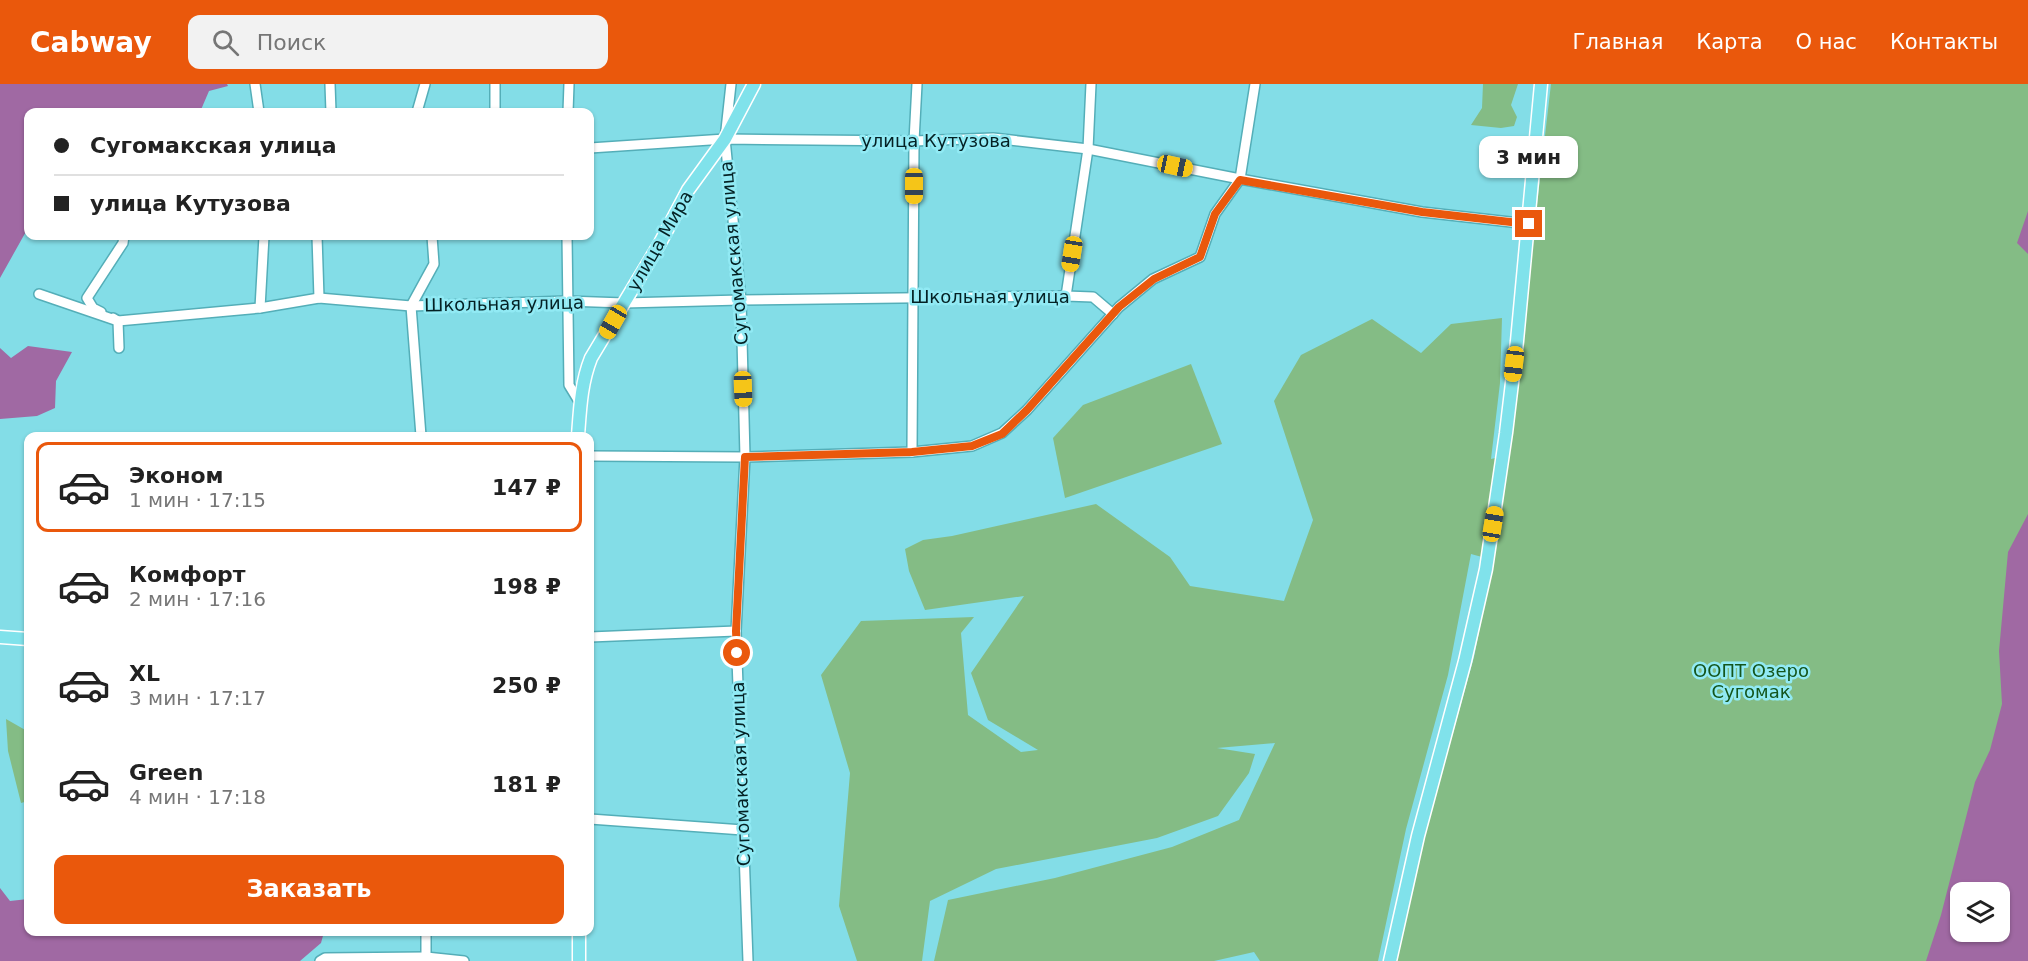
<!DOCTYPE html>
<html lang="ru">
<head>
<meta charset="utf-8">
<style>
  body { margin:0; font-family:"DejaVu Sans",sans-serif; background:#f2f2f2; color:#222; height:100vh; display:flex; flex-direction:column; font-size:22px; white-space:nowrap }
  * { box-sizing:border-box; margin:0 }
  p { font-size:20px; color:#767676 }
  .icon { flex:none; width:33px; height:33px; fill:none; stroke:currentColor; stroke-width:2; stroke-linecap:round; stroke-linejoin:round }
  .map { position:relative; flex:1; overflow:hidden }
  .details { position:absolute; left:24px; top:348px; width:570px; height:504px; display:flex; flex-direction:column; background:#fff; border-radius:12px; box-shadow:0 2px 4px #0004 }
  .details>* { flex:none }
  .guide { position:absolute; left:24px; top:24px; width:570px; height:132px; border-radius:12px; box-shadow:0 2px 4px #0004; display:grid; align-content:center; height:132px; padding:0 30px; background:#fff }
  .controls { position:absolute; left:1950px; top:798px; display:grid; gap:12px }
  .controls a { display:grid; place-items:center; width:60px; height:60px; border-radius:12px; background:#fff; box-shadow:0 2px 4px #0004; font-size:30px }
  .end { position:absolute; width:27px; height:27px; margin:-14px; border:8px solid #ea580c; background:#fff; box-shadow:0 0 0 3px #fff }
  .from { border-radius:50% }
  .bubble { position:absolute; height:42px; border-radius:12px; background:#fff; box-shadow:0 2px 4px #0004; font-size:20px; font-weight:600; line-height:42px; text-align:center }
  .car { position:absolute; width:18px; height:36px; margin:-18px -9px; border-radius:8px; box-shadow:0 0 4px 2px #0007; background:linear-gradient(#f5c518 24%,#345 0 40%,#f5c518 0 76%,#345 0 86%,#f5c518 0) }
  .guide b { display:flex; align-items:center; gap:21px; height:57px; font-size:22px }
  .guide b+b { border-top:2px solid #e0e0e0 }
  .guide i { width:15px; height:15px; background:#222 }
  ul { padding:10px 0 0; list-style:none }
  li { display:flex; align-items:center; gap:18px; height:90px; margin:0 12px 9px; padding:0 18px; border:3px solid transparent; border-radius:12px }
  li div { flex:1 }
  li b { display:block; font-size:22px }
  li em { font-style:normal; font-weight:600 }
  li.on { border-color:#ea580c }
  li>.icon { width:54px; height:54px; stroke-width:1.5 }
  .cta { display:flex; gap:12px; margin-top:auto; padding:12px 30px }
  .cta a { flex:1; height:69px; border-radius:12px; background:#ea580c; color:#fff; font-size:24px; font-weight:600; line-height:69px; text-align:center }
  header { display:flex; align-items:center; gap:36px; box-sizing:border-box; height:84px; padding:0 30px; background:#ea580c; color:#fff }
  header strong { font-size:28px }
  nav { display:flex; gap:33px; margin-inline-start:auto; font-size:21px }
  .search { width:420px; height:54px; background:#f2f2f2; display:flex; align-items:center; gap:15px; box-sizing:border-box; padding:0 21px; border-radius:12px; color:#767676; font-size:22px }
  .map>svg:first-child { display:block }
  .green { fill:#84bc85; fill-rule:evenodd }
  .water { fill:#a069a3; fill-rule:evenodd }
  .lines { fill:none; stroke-linecap:round; stroke-linejoin:round }
  .minor-casing { stroke:#54aeb8; stroke-width:12 }
  .major-casing { stroke:#fff; stroke-width:15 }
  .minor { stroke:#fff; stroke-width:9 }
  .major { stroke:#80e2eb; stroke-width:12 }
  .route { stroke:#ea580c; stroke-width:8 }
  .labels { text-anchor:middle; stroke-width:5; stroke-linejoin:round; paint-order:stroke }
  .street-label { font-size:18px; fill:#042124; stroke:#91eaf4 }
  .park-label { font-size:18px; fill:#14551c; stroke:#91eaf4 }
</style>
</head>
<body>
<header>
<strong>Cabway</strong>
<div class="search"><svg class="icon" aria-label="search" viewBox="0 0 24 24"><circle cx="10" cy="10" r="6"/><path d="M15 15l6 6"/></svg>Поиск</div>
<nav><a>Главная</a><a>Карта</a><a>О нас</a><a>Контакты</a></nav>
</header>
<div class="map">
<svg width="2028" height="877" viewBox="0 0 2028 877">
  <rect width="100%" height="100%" fill="#83dde7"/>
  <g class="green">
    <path d="M1483,0H1518L1511,21L1517,33L1514,42L1501,44L1471,41L1482,24Z"/>
    <path d="M1551,0H2028V877H1396L1425,750L1474,573L1492,483L1493,476L1471,470L1448,591L1406,745L1378,877H1260L1254,868L1214,877H934L948,816L1055,794L1172,763L1239,736L1275,659L1217,664L1255,670L1249,689L1218,732L1157,754L996,785L930,817L922,877H857L839,822L850,689L821,591L861,537L974,533L961,549L968,631L1021,668L1038,666L988,636L971,589L1024,512L925,526L909,487L905,465L923,456L952,452L1096,420L1170,473L1190,502L1284,517L1313,436L1274,317L1301,271L1372,235L1421,269L1451,240L1502,234L1500,299L1491,375L1508,371ZM1960,808H2000V848H1960Z"/>
    <path d="M1191,280L1222,360L1065,414L1053,354L1083,321Z"/>
    <path d="M6,635L27,647L28,717L21,719L8,667Z"/>
  </g>
  <g class="water">
    <path d="M0,0H227L228,2L209,7L200,28H28V144L0,194Z"/>
    <path d="M2028,127V170L2017,159Z"/>
    <path d="M28,262L72,268L56,297L55,324L37,332L0,335V264L11,274Z"/>
    <path d="M2028,430V877H1926L1941,831L1975,698L1990,666L2002,620L1999,567L2008,468ZM2000,808V848H1960V808Z"/>
    <path d="M0,804L10,817L28,815V848H324L321,859L300,877H0Z"/>
  </g>
  <g class="lines">
    <g class="minor-casing">
      <g id="minor">
        <path d="M255,0L259,28"/>
        <path d="M330,0L331,28"/>
        <path d="M731,0L725,55L741,216L745,373L736,547L748,877"/>
        <path d="M417,28L425,0"/>
        <path d="M495,28V0"/>
        <path d="M568,28L569,0"/>
        <path d="M590,64L725,55L914,57L993,54L1088,65L1240,95L1422,128L1529,140"/>
        <path d="M317,152L319,214"/>
        <path d="M567,152L569,301L580,319"/>
        <path d="M39,210L118,237L260,224L319,214L411,222L567,217L624,219L741,216L1066,212L1093,213L1113,230"/>
        <path d="M1066,212L1088,65L1091,0"/>
        <path d="M260,224L264,152"/>
        <path d="M101,228L93,224L87,214L123,159L124,152"/>
        <path d="M113,234L118,237L119,264"/>
        <path d="M421,352L411,222L434,180L432,152"/>
        <path d="M912,368L914,57L917,0"/>
        <path d="M590,372L745,373L912,368L972,362L1002,349L1027,326L1119,223L1153,195L1200,173L1215,130L1240,95L1255,0"/>
        <path d="M590,553L736,547"/>
        <path d="M590,735L743,746"/>
        <path d="M426,848V877"/>
        <path d="M320,877L325,874L426,873L464,877"/>
      </g>
    </g>
    <g class="major-casing">
      <g id="major">
        <path d="M578,352C580,325 581,299 591,274L660,159L688,106L725,55L754,0"/>
        <path d="M0,553L28,555"/>
        <path d="M579,877V848"/>
        <path d="M1390,877L1418,752L1465,577L1486,485L1506,349L1517,257L1541,0"/>
      </g>
    </g>
    <use href="#minor" class="minor"/>
    <use href="#major" class="major"/>
  </g>
  <g class="lines">
    <path class="route" d="M737,569L736,547L745,373L912,368L972,362L1002,350L1027,326L1119,223L1154,195L1200,173L1215,130L1240,96L1422,128L1529,140"/>
  </g>
  <g class="labels">
    <g class="street-label">
      <text x="936" y="63">улица Кутузова</text>
      <text transform="translate(660 157) rotate(-60)" y="6">улица Мира</text>
      <text transform="translate(734 169) rotate(-95)" y="6">Сугомакская улица</text>
      <text x="990" y="219">Школьная улица</text>
      <text transform="translate(504 220) rotate(-1)" y="6">Школьная улица</text>
      <text transform="translate(741 690) rotate(-92)" y="6">Сугомакская улица</text>
    </g>
    <g class="park-label">
      <text x="1751" y="593">ООПТ Озеро<tspan x="1751" dy="21">Сугомак</tspan></text>
    </g>
  </g>
</svg>
<div class="controls">
<a><svg class="icon" aria-label="layers" viewBox="0 0 24 24"><path d="M12 4l9 5-9 5-9-5zM3 14l9 5 9-5"/></svg></a>
</div>
<i class="end from" style="left:737px;top:569px"></i>
<i class="end" style="left:1529px;top:140px"></i>
<div class="bubble" style="left:1479px;top:52px;width:99px">3 мин</div>
<i class="car" style="left:1175px;top:82px;rotate:102deg"></i>
<i class="car" style="left:914px;top:102px;rotate:180deg"></i>
<i class="car" style="left:1072px;top:170px;rotate:189deg"></i>
<i class="car" style="left:613px;top:238px;rotate:210deg"></i>
<i class="car" style="left:1514px;top:280px;rotate:187deg"></i>
<i class="car" style="left:743px;top:305px;rotate:178deg"></i>
<i class="car" style="left:1493px;top:440px;rotate:9deg"></i>
<div class="guide">
<b><i class="from"></i>Сугомакская улица</b>
<b><i></i>улица Кутузова</b>
</div>
<section class="details">
<ul>
<li class="on"><svg class="icon" aria-label="car" viewBox="0 0 24 24"><path d="M5 17H2v-5l4-1 3-4h7l3 4 3 1v5h-3M9 17h6M6 11h13"/><circle cx="7" cy="17" r="2"/><circle cx="17" cy="17" r="2"/></svg><div><b>Эконом</b><p>1 мин · 17:15</p></div><em>147 ₽</em></li>
<li><svg class="icon" aria-label="car" viewBox="0 0 24 24"><path d="M5 17H2v-5l4-1 3-4h7l3 4 3 1v5h-3M9 17h6M6 11h13"/><circle cx="7" cy="17" r="2"/><circle cx="17" cy="17" r="2"/></svg><div><b>Комфорт</b><p>2 мин · 17:16</p></div><em>198 ₽</em></li>
<li><svg class="icon" aria-label="car" viewBox="0 0 24 24"><path d="M5 17H2v-5l4-1 3-4h7l3 4 3 1v5h-3M9 17h6M6 11h13"/><circle cx="7" cy="17" r="2"/><circle cx="17" cy="17" r="2"/></svg><div><b>XL</b><p>3 мин · 17:17</p></div><em>250 ₽</em></li>
<li><svg class="icon" aria-label="car" viewBox="0 0 24 24"><path d="M5 17H2v-5l4-1 3-4h7l3 4 3 1v5h-3M9 17h6M6 11h13"/><circle cx="7" cy="17" r="2"/><circle cx="17" cy="17" r="2"/></svg><div><b>Green</b><p>4 мин · 17:18</p></div><em>181 ₽</em></li>
</ul>
<div class="cta"><a>Заказать</a></div>
</section>
</div>
</body>
</html>
